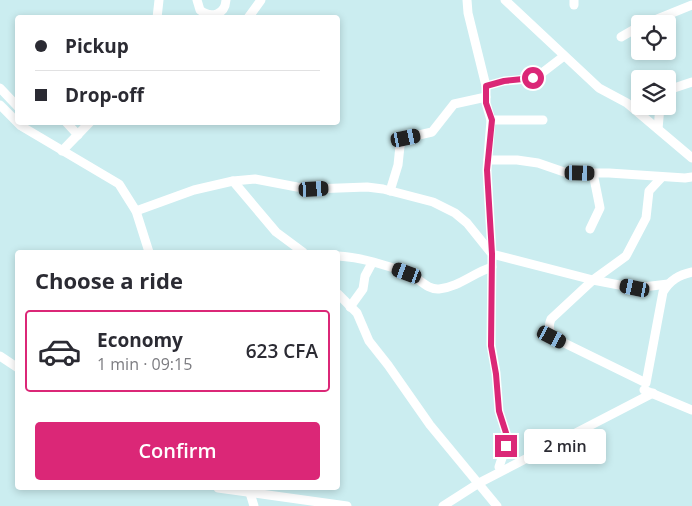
<!DOCTYPE html>
<html lang="en">
<head>
<meta charset="utf-8">
<style>
  body { margin:0; font-family:"Open Sans",sans-serif; background:#f7f7f7; color:#2b2b33; height:100vh; display:flex; flex-direction:column; font-size:19px; white-space:nowrap }
  * { box-sizing:border-box; margin:0 }
  p { font-size:16px; color:#7c7c81 }
  .icon { flex:none; width:28px; height:28px; fill:none; stroke:currentColor; stroke-width:2; stroke-linecap:round; stroke-linejoin:round }
  .map { position:relative; flex:1; overflow:hidden }
  .details { position:absolute; left:15px; top:250px; width:325px; height:240px; display:flex; flex-direction:column; background:#fff; border-radius:5px; box-shadow:0 2px 8px #0003 }
  .details>* { flex:none }
  .hud { position:absolute; left:15px; top:15px; width:325px; height:110px; border-radius:5px; box-shadow:0 2px 8px #0003; display:grid; align-content:center; height:110px; padding:0 20px; background:#fff }
  .buttons { position:absolute; left:631px; top:15px; display:grid; gap:10px }
  .buttons a { display:grid; place-items:center; width:45px; height:45px; border-radius:5px; background:#fff; box-shadow:0 2px 8px #0003; font-size:25px }
  .end { position:absolute; width:22px; height:22px; margin:-11px; border:6px solid #db2777; background:#fff; box-shadow:0 0 0 2px #fff }
  .from { border-radius:50% }
  .bubble { position:absolute; height:35px; border-radius:5px; background:#fff; box-shadow:0 2px 8px #0003; font-size:16px; font-weight:600; line-height:35px; text-align:center }
  .car { position:absolute; width:15px; height:30px; margin:-15px -8px; border-radius:6px; box-shadow:0 0 4px 1px #0007; background:linear-gradient(#222 24%,#8ab4d8 0 40%,#222 0 76%,#8ab4d8 0 86%,#222 0) }
  .hud b { display:flex; align-items:center; gap:18px; height:48px; font-size:19px }
  .hud b+b { border-top:1px solid #e1e1e2 }
  .hud i { width:12px; height:12px; background:#2b2b33 }
  ul { padding:0; list-style:none }
  li { display:flex; align-items:center; gap:15px; height:82px; margin:0 10px 8px; padding:0 10px; border:2px solid #e1e1e2; border-radius:5px }
  li div { flex:1 }
  li b { display:block; font-size:19px }
  li em { font-style:normal; font-weight:600 }
  li.selected { border-color:#db2777 }
  li>.icon { width:45px; height:45px; stroke-width:1.5 }
  h2 { padding:0 20px; font-size:22px; line-height:60px }
  .cta { display:flex; gap:10px; margin-top:auto; padding:10px 20px }
  .cta a { flex:1; height:58px; border-radius:5px; background:#db2777; color:#fff; font-size:20px; font-weight:600; line-height:58px; text-align:center }
  .map>svg:first-child { display:block }
  .lines { fill:none; stroke-linecap:round; stroke-linejoin:round }
  .minor { stroke:#fff; stroke-width:9 }
  .route { stroke:#db2777; stroke-width:6 }
</style>
</head>
<body>
<div class="map">
<svg width="692" height="506" viewBox="0 0 692 506">
  <rect width="100%" height="100%" fill="#cbedf0"/>
  <g class="lines">
    <g class="minor">
      <path d="M197,0L200,10C211,19 225,15 226,0"/>
      <path d="M467,0L468,13L486,86V103L491,120L487,170L492,254L593,280L635,288L668,284"/>
      <path d="M505,0L599,88L627,103L692,158"/>
      <path d="M574,5V0"/>
      <path d="M157,18L159,0"/>
      <path d="M248,18L261,0"/>
      <path d="M645,24L692,5"/>
      <path d="M621,37L640,26"/>
      <path d="M486,86L504,81L527,79L538,76L564,56"/>
      <path d="M0,88L18,107"/>
      <path d="M668,90L692,82"/>
      <path d="M0,105L21,126L119,184L136,211L149,252"/>
      <path d="M491,120H543"/>
      <path d="M66,122L78,135"/>
      <path d="M658,129L660,106"/>
      <path d="M62,151L90,122"/>
      <path d="M488,160H517L538,163L567,173H593L600,208L590,229"/>
      <path d="M593,173H609L685,178L692,177"/>
      <path d="M662,177L649,191L646,218L626,256L593,280L551,319C548,326 549,331 552,337L646,383L663,292C670,280 679,275 692,272"/>
      <path d="M233,181L276,232L303,252"/>
      <path d="M390,191L398,165L400,146L402,141L406,138L432,132L454,104L486,97"/>
      <path d="M136,211L194,190L233,181L255,179L297,187L313,189L367,187L383,189L433,202L455,213L467,223L492,254L491,345L496,373L499,411L507,436L506,446L499,467"/>
      <path d="M338,256C359,257 388,265 409,274C419,278 427,290 439,289C459,287 473,273 492,267"/>
      <path d="M338,294L357,313L369,341L388,365L430,425L497,506"/>
      <path d="M350,307L363,289L365,276L372,263"/>
      <path d="M0,356L18,368"/>
      <path d="M644,390L692,410"/>
      <path d="M218,488L347,506"/>
      <path d="M250,493L254,506"/>
      <path d="M443,506L479,483L653,393"/>
    </g>
  </g>
  <g class="lines">
    <path class="route" d="M506,446L507,436L499,411L496,374L491,346L492,254L487,170L492,120L486,103V86L504,81L533,78"/>
  </g>
</svg>
<div class="buttons">
<a><svg class="icon" aria-label="locate" viewBox="0 0 24 24"><circle cx="12" cy="12" r="6"/><path d="M12 2v4M12 18v4M2 12h4M18 12h4"/></svg></a>
<a><svg class="icon" aria-label="layers" viewBox="0 0 24 24"><path d="M12 4l9 5-9 5-9-5zM3 14l9 5 9-5"/></svg></a>
</div>
<i class="end from" style="left:533px;top:78px"></i>
<i class="end" style="left:506px;top:446px"></i>
<div class="bubble" style="left:524px;top:429px;width:82px">2 min</div>
<i class="car" style="left:406px;top:138px;rotate:78deg"></i>
<i class="car" style="left:580px;top:173px;rotate:91deg"></i>
<i class="car" style="left:314px;top:189px;rotate:87deg"></i>
<i class="car" style="left:407px;top:273px;rotate:290deg"></i>
<i class="car" style="left:635px;top:288px;rotate:282deg"></i>
<i class="car" style="left:552px;top:337px;rotate:117deg"></i>
<div class="hud">
<b><i class="from"></i>Pickup</b>
<b><i></i>Drop-off</b>
</div>
<section class="details">
<h2>Choose a ride</h2>
<ul>
<li class="selected"><svg class="icon" aria-label="car" viewBox="0 0 24 24"><path d="M5 17H2v-5l4-1 3-4h7l3 4 3 1v5h-3M9 17h6M6 11h13"/><circle cx="7" cy="17" r="2"/><circle cx="17" cy="17" r="2"/></svg><div><b>Economy</b><p>1 min · 09:15</p></div><em>623 CFA</em></li>
</ul>
<div class="cta"><a>Confirm</a></div>
</section>
</div>
</body>
</html>
